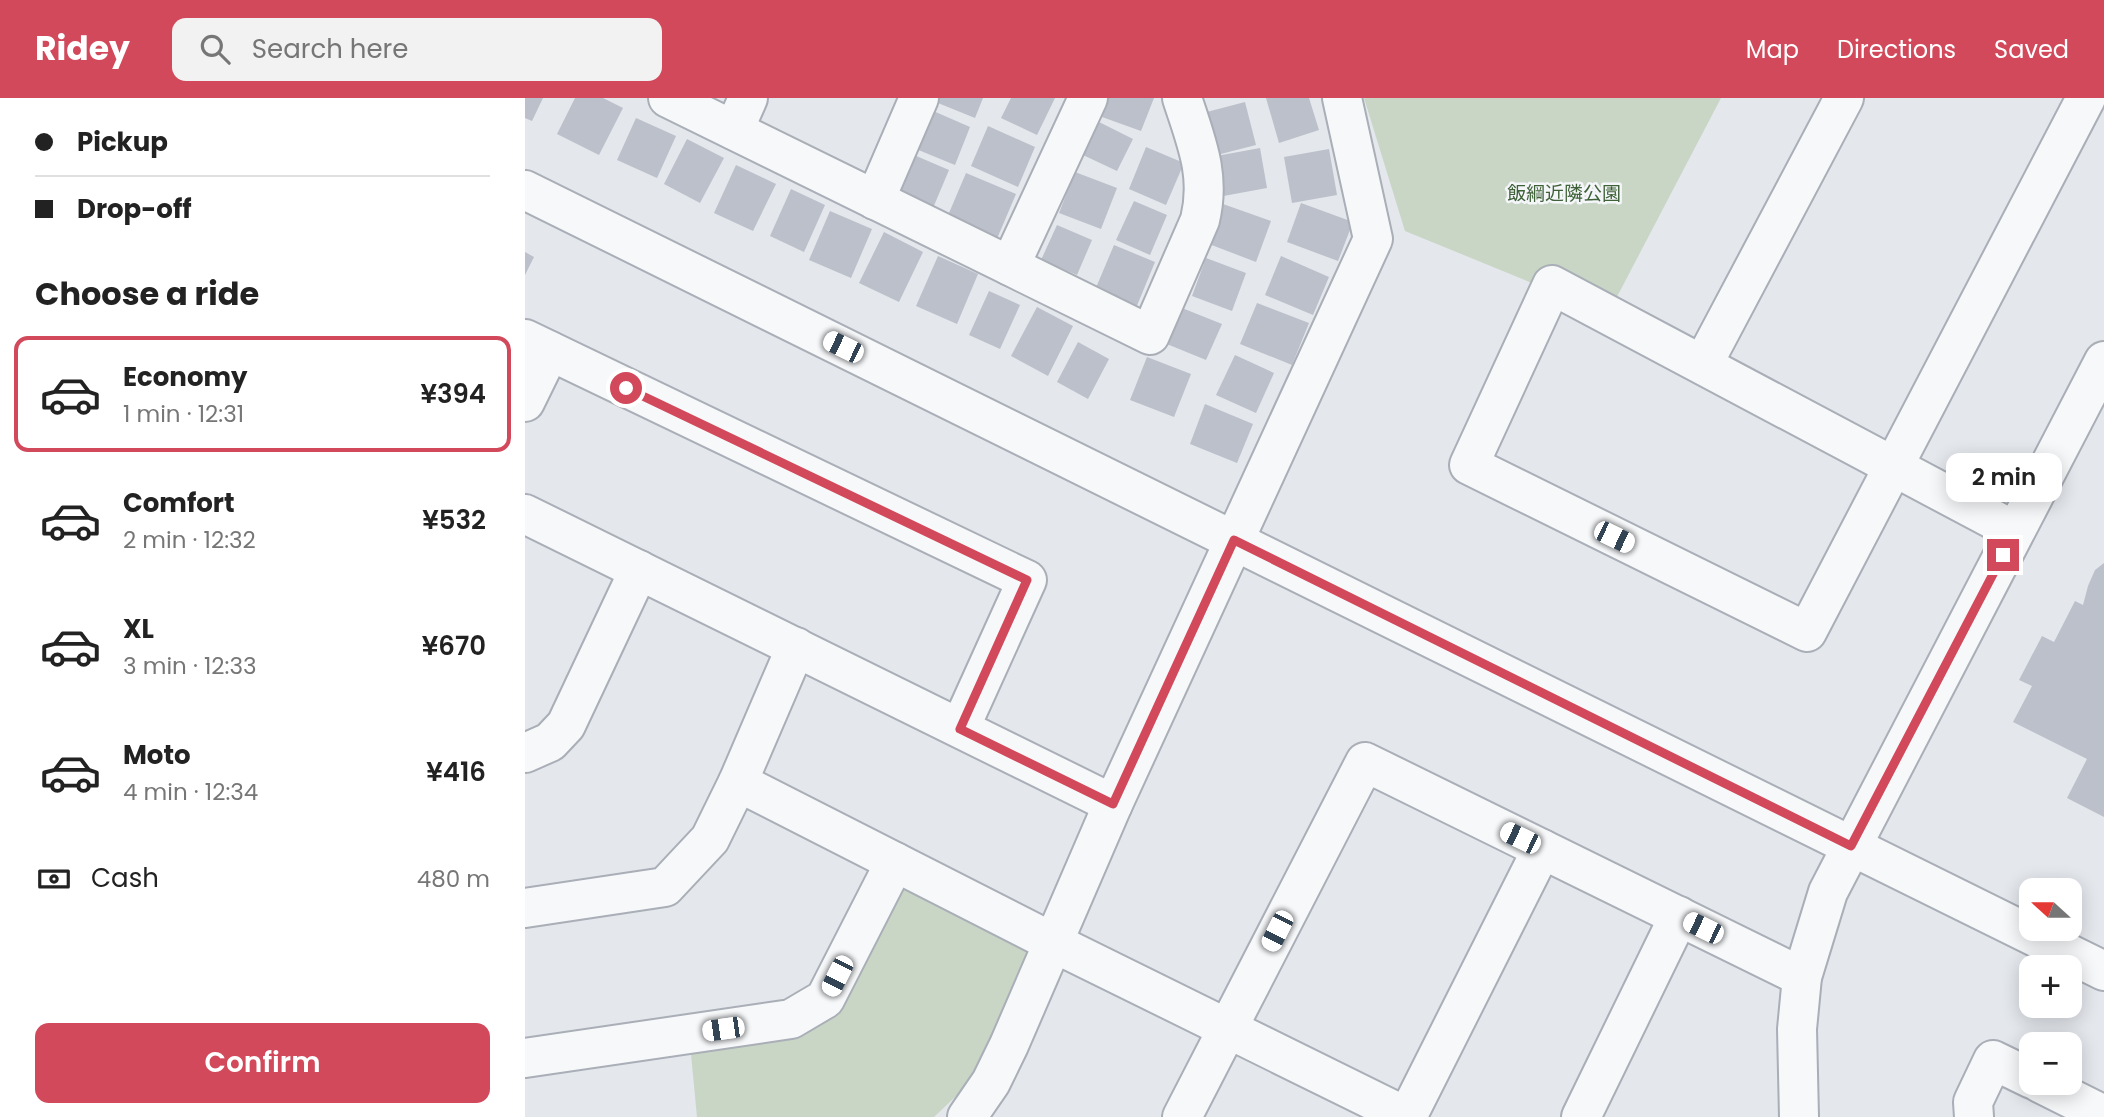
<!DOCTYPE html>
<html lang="en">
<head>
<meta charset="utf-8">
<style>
  body { margin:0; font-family:Poppins,"Noto Sans JP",sans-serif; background:#f2f2f2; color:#222; height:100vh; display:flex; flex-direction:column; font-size:26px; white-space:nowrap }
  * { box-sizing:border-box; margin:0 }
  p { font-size:23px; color:#767676 }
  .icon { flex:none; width:38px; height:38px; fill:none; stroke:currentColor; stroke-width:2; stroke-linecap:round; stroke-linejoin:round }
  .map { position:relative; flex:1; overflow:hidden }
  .details { display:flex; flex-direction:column; background:#fff; width:525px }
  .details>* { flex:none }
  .hud { display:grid; align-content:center; height:154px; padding:0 35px; background:#fff }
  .needle { width:46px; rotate:291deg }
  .tools { position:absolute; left:1494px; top:780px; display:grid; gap:14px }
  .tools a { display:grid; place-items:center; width:63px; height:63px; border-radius:14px; background:#fff; box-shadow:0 4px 18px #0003; font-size:35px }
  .end { position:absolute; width:32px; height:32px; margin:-16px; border:9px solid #d1495b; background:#fff; box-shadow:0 0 0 4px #fff }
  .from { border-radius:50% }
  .bubble { position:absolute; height:49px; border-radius:14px; background:#fff; box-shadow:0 4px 18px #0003; font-size:23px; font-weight:600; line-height:49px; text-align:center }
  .car { position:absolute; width:21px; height:42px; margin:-21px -10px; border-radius:9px; box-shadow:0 0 5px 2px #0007; background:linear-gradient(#fff 24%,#345 0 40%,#fff 0 76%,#345 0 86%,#fff 0) }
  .hud b { display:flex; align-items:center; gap:24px; height:66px; font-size:26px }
  .hud b+b { border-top:2px solid #e0e0e0 }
  .hud i { width:18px; height:18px; background:#222 }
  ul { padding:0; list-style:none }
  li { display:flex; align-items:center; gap:21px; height:116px; margin:0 14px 10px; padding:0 21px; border:4px solid transparent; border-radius:14px }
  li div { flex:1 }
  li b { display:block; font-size:26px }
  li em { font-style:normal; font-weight:600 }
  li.current { border-color:#d1495b }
  li>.icon { width:63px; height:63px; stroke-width:1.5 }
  h2 { padding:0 35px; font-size:32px; line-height:84px }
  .pay { display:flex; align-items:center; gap:18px; height:77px; padding:0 35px; font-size:26px }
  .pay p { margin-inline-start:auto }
  .cta { display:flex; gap:14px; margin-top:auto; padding:14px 35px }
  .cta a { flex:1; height:80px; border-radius:14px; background:#d1495b; color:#fff; font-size:28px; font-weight:600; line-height:80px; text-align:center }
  header { display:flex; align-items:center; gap:42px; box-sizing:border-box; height:98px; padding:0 35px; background:#d1495b; color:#fff }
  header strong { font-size:33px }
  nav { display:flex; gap:38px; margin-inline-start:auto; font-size:24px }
  .search { width:490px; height:63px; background:#f2f2f2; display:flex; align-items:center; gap:18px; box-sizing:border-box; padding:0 24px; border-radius:14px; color:#767676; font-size:26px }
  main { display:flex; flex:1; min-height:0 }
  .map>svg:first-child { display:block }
  .green { fill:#c9d6c5 }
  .building { fill:#bbc0ca }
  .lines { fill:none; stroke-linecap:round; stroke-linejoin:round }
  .minor-casing { stroke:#a9aeb7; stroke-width:42 }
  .minor { stroke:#f7f8fa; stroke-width:38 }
  .route { stroke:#d1495b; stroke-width:9 }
  .labels { text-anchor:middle; stroke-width:5; stroke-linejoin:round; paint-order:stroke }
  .park-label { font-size:19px; fill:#3f6138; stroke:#f4f6f9 }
</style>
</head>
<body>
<header>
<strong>Ridey</strong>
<div class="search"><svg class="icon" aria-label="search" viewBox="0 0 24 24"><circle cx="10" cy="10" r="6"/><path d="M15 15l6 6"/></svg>Search here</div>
<nav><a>Map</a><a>Directions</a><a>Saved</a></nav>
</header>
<main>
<section class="details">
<div class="hud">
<b><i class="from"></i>Pickup</b>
<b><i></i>Drop-off</b>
</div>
<h2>Choose a ride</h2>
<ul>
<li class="current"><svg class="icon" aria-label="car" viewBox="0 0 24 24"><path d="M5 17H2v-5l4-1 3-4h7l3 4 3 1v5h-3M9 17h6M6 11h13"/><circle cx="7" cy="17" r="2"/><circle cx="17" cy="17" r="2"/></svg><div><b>Economy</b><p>1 min · 12:31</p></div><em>¥394</em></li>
<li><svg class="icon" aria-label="car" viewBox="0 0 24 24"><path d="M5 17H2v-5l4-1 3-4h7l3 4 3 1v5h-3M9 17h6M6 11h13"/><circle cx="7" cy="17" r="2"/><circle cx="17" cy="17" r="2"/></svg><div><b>Comfort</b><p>2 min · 12:32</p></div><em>¥532</em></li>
<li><svg class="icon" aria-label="car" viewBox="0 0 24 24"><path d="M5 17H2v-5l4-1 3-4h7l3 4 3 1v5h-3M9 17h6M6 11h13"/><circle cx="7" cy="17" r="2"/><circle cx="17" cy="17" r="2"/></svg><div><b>XL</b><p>3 min · 12:33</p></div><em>¥670</em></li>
<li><svg class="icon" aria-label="car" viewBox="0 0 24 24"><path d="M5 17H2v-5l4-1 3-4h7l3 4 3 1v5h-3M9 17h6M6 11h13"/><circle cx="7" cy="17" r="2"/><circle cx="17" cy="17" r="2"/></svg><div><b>Moto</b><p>4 min · 12:34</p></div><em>¥416</em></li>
</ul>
<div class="pay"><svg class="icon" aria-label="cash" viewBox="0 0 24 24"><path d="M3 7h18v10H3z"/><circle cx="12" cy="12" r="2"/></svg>Cash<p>480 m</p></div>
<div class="cta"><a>Confirm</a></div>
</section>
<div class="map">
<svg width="1579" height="1019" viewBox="0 0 1579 1019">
  <rect width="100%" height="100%" fill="#e4e7ec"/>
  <g class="green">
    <path d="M839,0H1196L1083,216L880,133Z"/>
    <path d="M373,783L505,850L446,984L409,1019H172L166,956L271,932Z"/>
  </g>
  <g class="building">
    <path d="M0,0H18L7,23L0,20Z"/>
    <path d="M50,0H78L98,10L74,57L32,36Z"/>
    <path d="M410,0H458L450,20L408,3Z"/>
    <path d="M486,0H530L512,37L476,20Z"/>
    <path d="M584,0H629L616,33L577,19Z"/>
    <path d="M741,0H784L794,32L754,45Z"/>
    <path d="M720,4L731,47L688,58L678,15Z"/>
    <path d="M406,12L445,29L430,67L391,51Z"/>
    <path d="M111,20L151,38L132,80L92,62Z"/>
    <path d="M574,24L608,41L592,73L558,57Z"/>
    <path d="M463,28L510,49L493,89L446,68Z"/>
    <path d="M162,41L199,60L175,105L139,86Z"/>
    <path d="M621,49L659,65L641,107L604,91Z"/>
    <path d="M735,50L742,90L693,99L686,59Z"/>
    <path d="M804,51L812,97L767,105L759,59Z"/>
    <path d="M389,57L424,72L408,110L373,96Z"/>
    <path d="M211,67L251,86L228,133L189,115Z"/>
    <path d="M550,74L592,90L576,131L534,115Z"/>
    <path d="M441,75L491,96L471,143L421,122Z"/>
    <path d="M266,91L300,107L279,154L245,138Z"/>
    <path d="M609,103L642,117L625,157L591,142Z"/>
    <path d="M776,105L828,124L813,163L762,144Z"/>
    <path d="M698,106L746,123L731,164L684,146Z"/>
    <path d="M305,113L347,131L326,180L284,162Z"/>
    <path d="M532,127L567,142L552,177L516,162Z"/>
    <path d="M359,134L398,154L374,204L334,185Z"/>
    <path d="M589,147L630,164L611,210L570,192Z"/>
    <path d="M0,154L9,159L0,177Z"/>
    <path d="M413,158L453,176L432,226L391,208Z"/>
    <path d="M756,158L804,179L788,217L740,197Z"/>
    <path d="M681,160L721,175L707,213L667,198Z"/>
    <path d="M464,193L495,207L475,251L444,237Z"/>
    <path d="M732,205L784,225L767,267L715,246Z"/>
    <path d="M652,208L697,226L681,262L637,244Z"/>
    <path d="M512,209L548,228L523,278L486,258Z"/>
    <path d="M553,244L584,261L563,301L532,284Z"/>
    <path d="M710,257L749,275L731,315L691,297Z"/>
    <path d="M622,259L666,276L649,319L605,302Z"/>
    <path d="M680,306L728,326L712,365L665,346Z"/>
    <path d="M1579,465V719L1542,700L1562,661L1488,624L1507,588L1494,582L1517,538L1529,544L1550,503L1558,507L1563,488L1570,472Z"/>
  </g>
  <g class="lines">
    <g class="minor-casing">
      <g id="minor">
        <path d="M143,0L485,168L563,0"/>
        <path d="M209,32L223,0"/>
        <path d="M0,92L1579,873"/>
        <path d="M350,102L394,0"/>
        <path d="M485,168L625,237L675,122C686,77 671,43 657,0"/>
        <path d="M0,241L502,482L435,630"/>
        <path d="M1178,266L1319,0"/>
        <path d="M0,304L25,253"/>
        <path d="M0,416L588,706"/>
        <path d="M1490,433L1027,187L944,367L1282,534L1561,0"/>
        <path d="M271,549L213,684L529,845L882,1019"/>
        <path d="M0,655L25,644L41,627L114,472"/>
        <path d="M0,810L140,789L185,741L213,684"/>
        <path d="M0,960L266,921L300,901L370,764"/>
        <path d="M1515,985L1579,1017"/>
        <path d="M442,1019L466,984L484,947L588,706L848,141L817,0"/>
        <path d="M657,1019L840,664L1277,879"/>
        <path d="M882,1019L1017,751"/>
        <path d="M1056,1019L1154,818"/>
        <path d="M1274,1019L1272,931L1277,879L1303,794L1579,263"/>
        <path d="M1449,1019L1448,1004L1468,962L1507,981"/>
      </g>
    </g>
    <use href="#minor" class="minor"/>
  </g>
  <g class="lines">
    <path class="route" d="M101,290L502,482L435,631L588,706L709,442L1326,748L1478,457"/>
  </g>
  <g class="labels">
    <g class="park-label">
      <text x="1039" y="102">飯綱近隣公園</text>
    </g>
  </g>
</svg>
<div class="tools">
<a><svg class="needle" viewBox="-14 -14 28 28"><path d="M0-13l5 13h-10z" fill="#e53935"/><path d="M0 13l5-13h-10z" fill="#767676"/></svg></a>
<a>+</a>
<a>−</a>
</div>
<i class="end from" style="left:101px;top:290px"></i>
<i class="end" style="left:1478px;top:457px"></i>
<div class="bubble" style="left:1421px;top:355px;width:116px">2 min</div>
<i class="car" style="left:318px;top:249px;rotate:296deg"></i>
<i class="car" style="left:1089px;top:439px;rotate:116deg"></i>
<i class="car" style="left:995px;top:740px;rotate:296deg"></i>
<i class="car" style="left:1178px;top:830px;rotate:296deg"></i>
<i class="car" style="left:752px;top:833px;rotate:207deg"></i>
<i class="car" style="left:312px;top:878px;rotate:207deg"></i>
<i class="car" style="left:198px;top:931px;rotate:262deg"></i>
</div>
</main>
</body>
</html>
